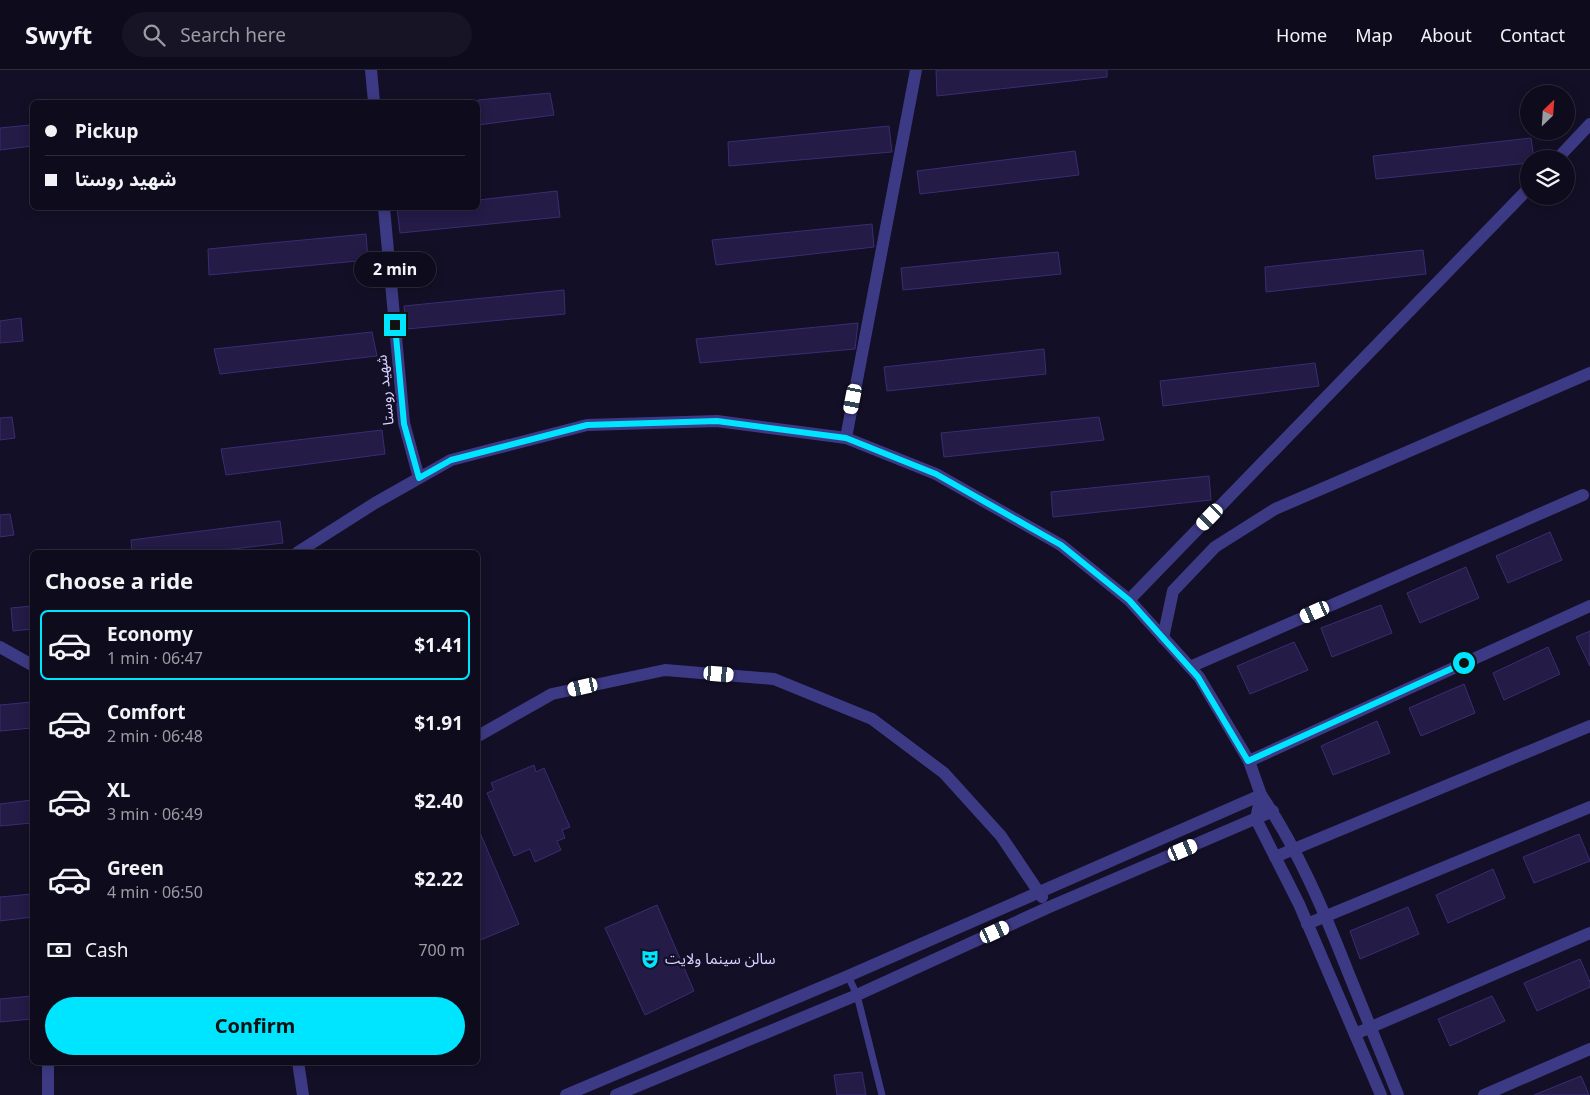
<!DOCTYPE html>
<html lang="en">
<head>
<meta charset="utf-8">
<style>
  body { margin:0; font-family:"Noto Sans","Noto Sans Arabic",sans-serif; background:#171425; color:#f1f3f6; height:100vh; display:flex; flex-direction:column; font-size:19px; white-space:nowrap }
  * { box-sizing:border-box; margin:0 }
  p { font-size:16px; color:#9b9ba3 }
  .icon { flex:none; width:28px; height:28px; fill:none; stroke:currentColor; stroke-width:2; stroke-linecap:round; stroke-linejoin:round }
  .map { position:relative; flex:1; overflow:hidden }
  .sheet { position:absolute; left:30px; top:480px; width:450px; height:515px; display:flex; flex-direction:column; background:#0e0b1c; border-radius:8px; box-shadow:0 2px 12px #0003,0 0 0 1px #2e2b3b }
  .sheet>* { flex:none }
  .hud { position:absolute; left:30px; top:30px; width:450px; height:110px; border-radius:8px; box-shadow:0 2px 12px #0003,0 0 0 1px #2e2b3b; display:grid; align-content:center; height:110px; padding:0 15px; background:#0e0b1c }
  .needle { width:32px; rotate:25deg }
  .tools { position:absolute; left:1520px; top:15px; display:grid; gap:10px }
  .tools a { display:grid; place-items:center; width:55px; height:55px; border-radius:50%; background:#0e0b1c; box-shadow:0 2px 12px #0003,0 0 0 1px #2e2b3b; font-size:25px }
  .end { position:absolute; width:22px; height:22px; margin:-11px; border:6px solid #00e5ff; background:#111; box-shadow:0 0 0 2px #111 }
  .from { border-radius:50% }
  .bubble { position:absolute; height:35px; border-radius:18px; background:#0e0b1c; box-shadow:0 2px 12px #0003,0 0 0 1px #2e2b3b; font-size:16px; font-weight:700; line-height:35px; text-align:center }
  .car { position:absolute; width:15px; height:30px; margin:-15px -8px; border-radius:6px; box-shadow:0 0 4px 1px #0007; background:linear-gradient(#fff 24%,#345 0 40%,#fff 0 76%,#345 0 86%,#fff 0) }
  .hud b { display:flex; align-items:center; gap:18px; height:48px; font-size:19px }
  .hud b+b { border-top:1px solid #2e2b3b }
  .hud i { width:12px; height:12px; background:#f1f3f6 }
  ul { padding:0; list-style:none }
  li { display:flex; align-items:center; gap:15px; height:70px; margin:0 10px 8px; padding:0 5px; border:2px solid transparent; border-radius:8px }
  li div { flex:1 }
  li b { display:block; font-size:19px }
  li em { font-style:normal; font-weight:700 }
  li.current { border-color:#00e5ff }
  li>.icon { width:45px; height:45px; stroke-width:1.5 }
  h2 { padding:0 15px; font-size:22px; line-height:60px }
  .pay { display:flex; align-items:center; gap:12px; height:55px; padding:0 15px; font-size:19px }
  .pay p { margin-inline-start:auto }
  .button { display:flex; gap:10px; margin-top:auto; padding:10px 15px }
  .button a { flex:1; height:58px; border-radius:30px; background:#00e5ff; color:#111; font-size:20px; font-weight:700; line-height:58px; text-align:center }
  header { display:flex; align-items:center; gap:30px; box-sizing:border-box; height:70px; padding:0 25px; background:#0e0b1c; border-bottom:1px solid #2e2b3b }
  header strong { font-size:24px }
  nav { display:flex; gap:28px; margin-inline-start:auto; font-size:18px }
  .search { width:350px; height:45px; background:#171425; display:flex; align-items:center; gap:12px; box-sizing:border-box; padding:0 18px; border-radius:28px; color:#9b9ba3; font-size:19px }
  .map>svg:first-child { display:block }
  .building { fill:#241b47; stroke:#3b2d73 }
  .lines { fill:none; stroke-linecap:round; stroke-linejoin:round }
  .service { stroke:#3d3a85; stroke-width:7 }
  .minor { stroke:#3d3a85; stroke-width:12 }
  .tertiary { stroke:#3d3a85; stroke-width:12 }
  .route { stroke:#00e5ff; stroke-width:6 }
  .labels { text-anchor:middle; stroke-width:4.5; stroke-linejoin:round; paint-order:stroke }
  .street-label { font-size:15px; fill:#d9d4ff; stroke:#130f26 }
  .poi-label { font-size:15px; fill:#d9d4ff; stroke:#130f26; text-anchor:start }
</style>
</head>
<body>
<header>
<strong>Swyft</strong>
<div class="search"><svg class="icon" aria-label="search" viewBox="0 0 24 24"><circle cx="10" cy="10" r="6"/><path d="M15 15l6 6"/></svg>Search here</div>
<nav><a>Home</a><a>Map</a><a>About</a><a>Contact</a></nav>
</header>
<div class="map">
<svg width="1590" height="1025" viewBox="0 0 1590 1025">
  <rect width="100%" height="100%" fill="#130f26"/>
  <g class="building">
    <path d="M936,0H1107V7L937,26Z"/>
    <path d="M550,23L554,45L478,55V30Z"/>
    <path d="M30,55L32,76L0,80V58Z"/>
    <path d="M889,56L892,82L729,96L728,72Z"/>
    <path d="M1531,68L1534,89H1529V93L1376,109L1373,86Z"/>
    <path d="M1075,81L1079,105L920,124L917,101Z"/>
    <path d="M557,121L560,147L400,163L397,138H478V130Z"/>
    <path d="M872,154L874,177L716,195L712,170Z"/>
    <path d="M366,164L368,190L209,205L208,179Z"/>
    <path d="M1423,180L1426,204L1266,222L1265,197Z"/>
    <path d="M1058,182L1061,204L903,220L901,198Z"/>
    <path d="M564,220L565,244L407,259L404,236Z"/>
    <path d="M21,248L23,271L0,273V251Z"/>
    <path d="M858,253L855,279L700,293L696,269Z"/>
    <path d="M372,262L377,286L220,304L214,279Z"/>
    <path d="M1044,279L1046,304L887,321L884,297Z"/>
    <path d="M1315,293L1319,316L1163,336L1160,311Z"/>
    <path d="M12,347L15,368L0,370V348Z"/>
    <path d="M1099,347L1104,370L944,387L941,363Z"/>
    <path d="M382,360L385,384L226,405L221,379Z"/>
    <path d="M1209,406L1211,430L1053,447L1051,422Z"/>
    <path d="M10,444L14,465L0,467V445Z"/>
    <path d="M280,451L283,473L208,482H132L131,470Z"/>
    <path d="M1550,462L1562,490L1508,513L1496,486Z"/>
    <path d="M1466,497L1479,528L1420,553L1407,523Z"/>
    <path d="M1381,535L1392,563L1332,587L1321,558Z"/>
    <path d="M32,536V559L13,561L11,538Z"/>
    <path d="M1590,561V596L1576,567Z"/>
    <path d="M1294,572L1308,600L1250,624L1237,596Z"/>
    <path d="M1548,577L1560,604L1504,630L1493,603Z"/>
    <path d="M1464,614L1475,643L1421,666L1409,638Z"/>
    <path d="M32,632V658L0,661V635Z"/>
    <path d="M1377,651L1390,683L1333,705L1321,676Z"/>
    <path d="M534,695L536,702L544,698L570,757L562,760L565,768L557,771L561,780L535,792L530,779L514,786L487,723L494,720L491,713Z"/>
    <path d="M32,730V753L0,756V734Z"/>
    <path d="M478,758L519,854L478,871Z"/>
    <path d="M1579,764L1590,791L1534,813L1523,787Z"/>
    <path d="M1493,799L1505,828L1448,853L1436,825Z"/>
    <path d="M32,824V847L0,851V827Z"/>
    <path d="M657,835L694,921L645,945L605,858Z"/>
    <path d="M1408,837L1419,864L1360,889L1350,861Z"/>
    <path d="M1580,889L1590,912V917L1537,941L1524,913Z"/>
    <path d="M32,926V949L0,952V929Z"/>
    <path d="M1492,926L1505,951L1450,976L1438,949Z"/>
    <path d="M862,1002L866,1025H837L834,1005Z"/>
    <path d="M1581,1006L1589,1025H1534Z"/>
  </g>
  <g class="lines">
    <path class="service" d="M848,906L857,925L882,1025"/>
    <g class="minor">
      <path d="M371,0L374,32"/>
      <path d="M1557,89L1590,54"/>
      <path d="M384,138L404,353L419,408"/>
      <path d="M846,368L916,0"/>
      <path d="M298,482L375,433L451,390L587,355L717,351L846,368L936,404L1061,475L1129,530L1199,607L1249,691L1261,725L848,906L566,1025"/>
      <path d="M1129,530L1529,118"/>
      <path d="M1163,568L1173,521L1215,477L1275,439L1590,303"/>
      <path d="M0,577L32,595"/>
      <path d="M1190,597L1583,425"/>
      <path d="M478,666L552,624L665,600L774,609L872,649L944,703L1001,766L1042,827"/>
      <path d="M1249,691L1590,536"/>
      <path d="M1275,787L1590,656"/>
      <path d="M1307,854L1590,737"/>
      <path d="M1355,964L1590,863"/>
      <path d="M298,992L303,1025"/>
      <path d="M48,1025V992"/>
      <path d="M616,1025L857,925L1047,838L1273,741"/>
      <path d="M1484,1025L1590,979"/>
    </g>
    <g class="tertiary">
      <path d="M1261,725C1298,779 1324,841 1348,902C1365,943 1381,984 1398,1025"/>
      <path d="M1261,725L1256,749L1299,834L1381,1025"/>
    </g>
  </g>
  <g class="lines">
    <path class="route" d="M395,255L404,354L419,408L451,390L587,355L717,351L846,368L936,404L1061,475L1129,530L1198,607L1248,691L1464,593"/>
  </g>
  <defs>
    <g id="theatre-bare" transform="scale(1.5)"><path d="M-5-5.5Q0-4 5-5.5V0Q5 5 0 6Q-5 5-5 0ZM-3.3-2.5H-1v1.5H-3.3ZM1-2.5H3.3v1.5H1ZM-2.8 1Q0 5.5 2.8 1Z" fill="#00e5ff" stroke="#130f26" stroke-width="2.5" paint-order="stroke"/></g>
  </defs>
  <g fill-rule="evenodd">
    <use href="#theatre-bare" x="650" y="889"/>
  </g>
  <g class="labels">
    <g class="street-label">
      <text transform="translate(385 320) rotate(-96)" y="5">شهید روستا</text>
    </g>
    <g class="poi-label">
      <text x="665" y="894">سالن سینما ولایت</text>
    </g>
  </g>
</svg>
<div class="tools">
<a><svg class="needle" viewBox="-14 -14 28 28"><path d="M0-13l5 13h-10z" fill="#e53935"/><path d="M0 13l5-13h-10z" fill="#9b9ba3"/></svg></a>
<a><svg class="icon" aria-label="layers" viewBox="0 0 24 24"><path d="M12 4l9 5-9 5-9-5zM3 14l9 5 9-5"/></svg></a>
</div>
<i class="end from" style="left:1464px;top:593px"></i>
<i class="end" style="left:395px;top:255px"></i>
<div class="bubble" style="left:354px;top:182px;width:82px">2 min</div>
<i class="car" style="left:853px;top:329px;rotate:191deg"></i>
<i class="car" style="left:1210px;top:447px;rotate:224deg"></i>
<i class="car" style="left:1315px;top:542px;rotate:246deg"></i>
<i class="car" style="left:719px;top:604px;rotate:95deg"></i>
<i class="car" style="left:583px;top:617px;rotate:257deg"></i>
<i class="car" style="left:1183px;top:780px;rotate:67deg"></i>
<i class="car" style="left:995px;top:862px;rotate:65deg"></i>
<div class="hud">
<b><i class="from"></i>Pickup</b>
<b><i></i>شهید روستا</b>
</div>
<section class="sheet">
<h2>Choose a ride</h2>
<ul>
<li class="current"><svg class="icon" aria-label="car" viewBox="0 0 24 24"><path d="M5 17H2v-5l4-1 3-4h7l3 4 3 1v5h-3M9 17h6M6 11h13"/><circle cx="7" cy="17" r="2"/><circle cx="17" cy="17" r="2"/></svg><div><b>Economy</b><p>1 min · 06:47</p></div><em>$1.41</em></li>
<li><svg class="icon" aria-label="car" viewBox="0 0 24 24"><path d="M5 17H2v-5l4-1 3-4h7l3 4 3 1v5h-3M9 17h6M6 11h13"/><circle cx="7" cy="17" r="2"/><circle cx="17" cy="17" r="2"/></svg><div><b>Comfort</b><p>2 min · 06:48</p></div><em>$1.91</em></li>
<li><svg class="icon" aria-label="car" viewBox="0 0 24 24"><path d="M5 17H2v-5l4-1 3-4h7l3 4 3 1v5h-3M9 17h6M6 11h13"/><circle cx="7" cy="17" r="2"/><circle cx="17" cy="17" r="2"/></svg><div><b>XL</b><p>3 min · 06:49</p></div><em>$2.40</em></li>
<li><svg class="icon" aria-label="car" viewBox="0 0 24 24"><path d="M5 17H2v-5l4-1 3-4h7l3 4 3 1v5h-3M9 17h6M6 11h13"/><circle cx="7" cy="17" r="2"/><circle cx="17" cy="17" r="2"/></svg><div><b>Green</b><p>4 min · 06:50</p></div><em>$2.22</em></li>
</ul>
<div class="pay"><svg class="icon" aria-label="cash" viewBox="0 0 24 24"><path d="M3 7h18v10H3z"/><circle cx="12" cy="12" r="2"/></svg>Cash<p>700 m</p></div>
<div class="button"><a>Confirm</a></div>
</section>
</div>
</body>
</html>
